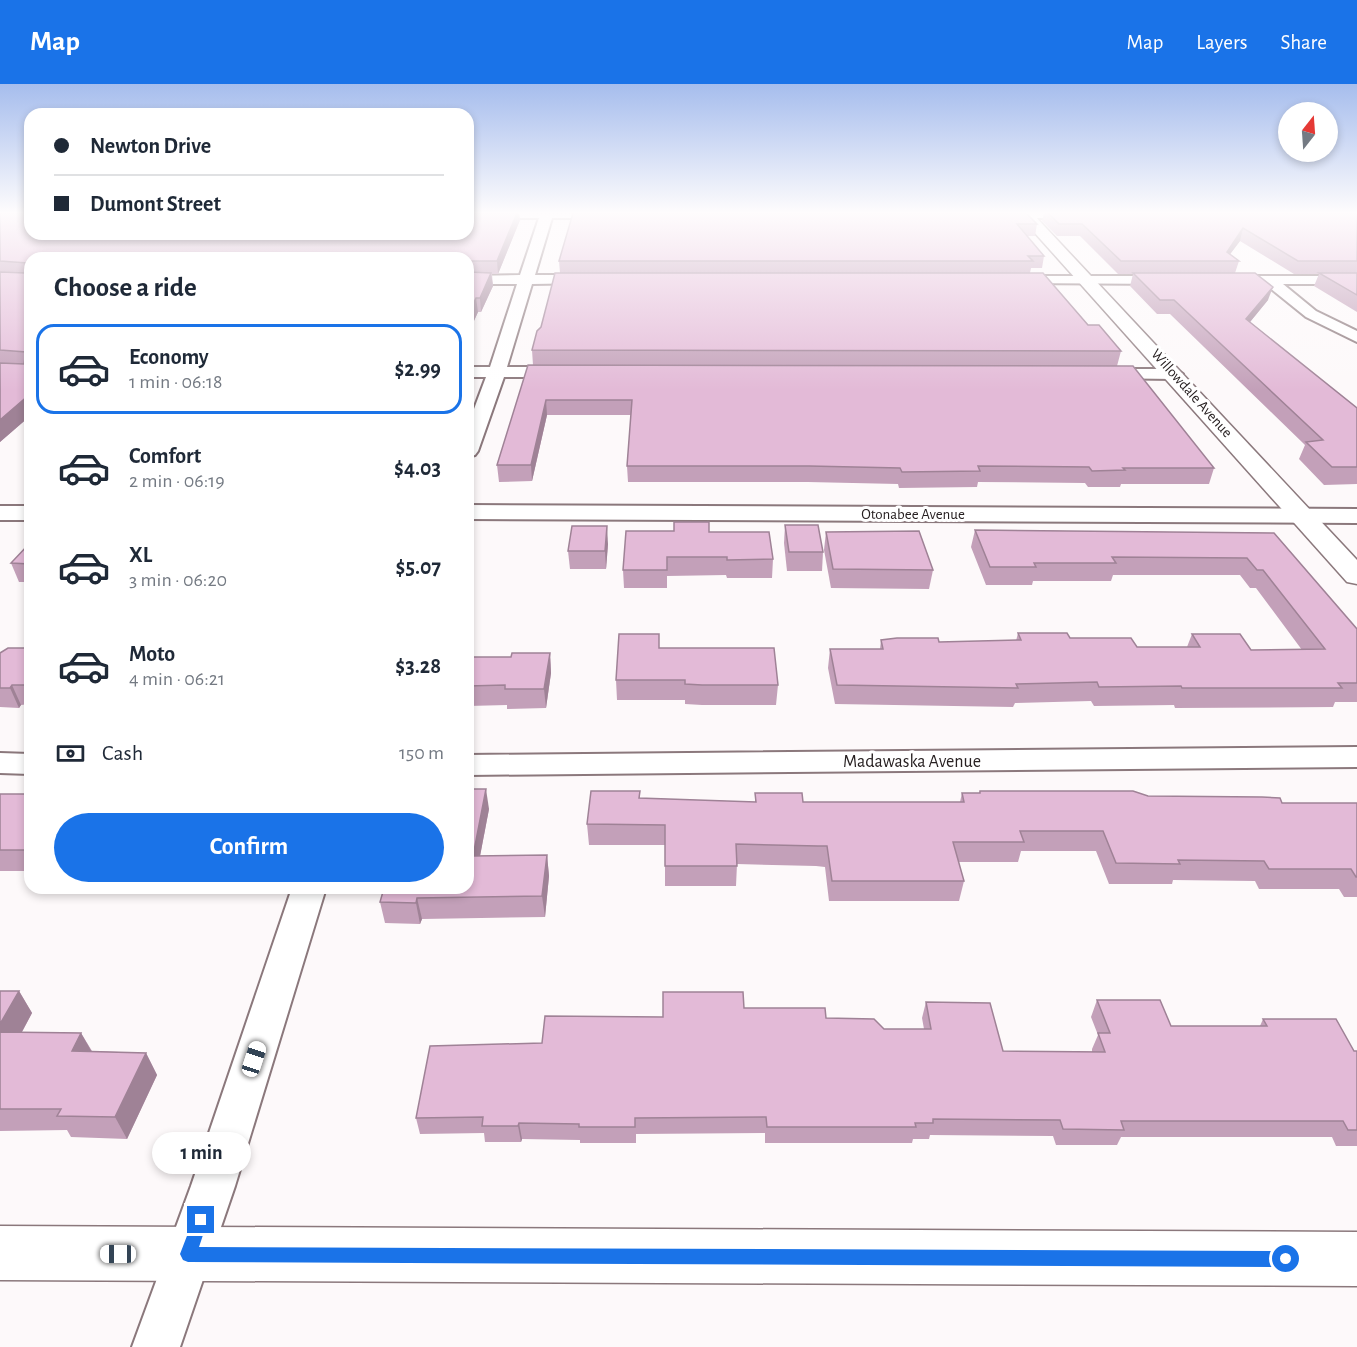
<!DOCTYPE html>
<html lang="en">
<head>
<meta charset="utf-8">
<style>
  body { margin:0; font-family:"Alegreya Sans",sans-serif; background:#f2f2f3; color:#1f2937; height:100vh; display:flex; flex-direction:column; font-size:22px; white-space:nowrap }
  * { box-sizing:border-box; margin:0 }
  p { font-size:20px; color:#747a83 }
  .icon { flex:none; width:33px; height:33px; fill:none; stroke:currentColor; stroke-width:2; stroke-linecap:round; stroke-linejoin:round }
  .map { position:relative; flex:1; overflow:hidden }
  .side { position:absolute; left:24px; top:168px; width:450px; height:642px; display:flex; flex-direction:column; background:#fff; border-radius:18px; box-shadow:0 3px 9px #0003 }
  .side>* { flex:none }
  .top-card { position:absolute; left:24px; top:24px; width:450px; height:132px; border-radius:18px; box-shadow:0 3px 9px #0003; display:grid; align-content:center; height:132px; padding:0 30px; background:#fff }
  .needle { width:39px; rotate:17deg }
  .controls { position:absolute; left:1278px; top:18px; display:grid; gap:12px }
  .controls a { display:grid; place-items:center; width:60px; height:60px; border-radius:50%; background:#fff; box-shadow:0 3px 9px #0003; font-size:30px }
  .end { position:absolute; width:27px; height:27px; margin:-14px; border:8px solid #1a73e8; background:#fff; box-shadow:0 0 0 3px #fff }
  .from { border-radius:50% }
  .bubble { position:absolute; height:42px; border-radius:21px; background:#fff; box-shadow:0 3px 9px #0003; font-size:20px; font-weight:700; line-height:42px; text-align:center }
  .car { position:absolute; width:18px; height:36px; margin:-18px -9px; border-radius:8px; box-shadow:0 0 4px 2px #0007; background:linear-gradient(#fff 24%,#345 0 40%,#fff 0 76%,#345 0 86%,#fff 0) }
  .top-card b { display:flex; align-items:center; gap:21px; height:57px; font-size:22px }
  .top-card b+b { border-top:2px solid #e0e1e3 }
  .top-card i { width:15px; height:15px; background:#1f2937 }
  ul { padding:0; list-style:none }
  li { display:flex; align-items:center; gap:18px; height:90px; margin:0 12px 9px; padding:0 18px; border:3px solid transparent; border-radius:18px }
  li div { flex:1 }
  li b { display:block; font-size:22px }
  li em { font-style:normal; font-weight:700 }
  li.active { border-color:#1a73e8 }
  li>.icon { width:54px; height:54px; stroke-width:1.5 }
  h2 { padding:0 30px; font-size:27px; line-height:72px }
  .pay { display:flex; align-items:center; gap:15px; height:66px; padding:0 30px; font-size:22px }
  .pay p { margin-inline-start:auto }
  .primary-button { display:flex; gap:12px; margin-top:auto; padding:12px 30px }
  .primary-button a { flex:1; height:69px; border-radius:36px; background:#1a73e8; color:#fff; font-size:24px; font-weight:700; line-height:69px; text-align:center }
  header { display:flex; align-items:center; gap:36px; box-sizing:border-box; height:84px; padding:0 30px; background:#1a73e8; color:#fff }
  header strong { font-size:28px }
  nav { display:flex; gap:33px; margin-inline-start:auto; font-size:21px }
  .map>svg:first-child { display:block }
  .lines { fill:none; stroke-linecap:round; stroke-linejoin:round }
  .minor-casing { stroke:#8b787c; stroke-width:4 }
  .tertiary-casing { stroke:#8b787c; stroke-width:3 }
  .minor { fill:#fff; fill-rule:evenodd }
  .tertiary { fill:#fff; fill-rule:evenodd }
  .wall { fill:#c3a0b9 }
  .shaded-wall { fill:#9f8296 }
  .building { fill:#e3bad7; stroke:#9f8296; stroke-width:1.5 }
  .route { fill:#1a73e8 }
  .labels { text-anchor:middle; stroke-width:6; stroke-linejoin:round; paint-order:stroke }
  .far-street-label { font-size:15px; fill:#272021; stroke:#fff }
  .street-label { font-size:18px; fill:#272021; stroke:#fff }
</style>
</head>
<body>
<header>
<strong>Map</strong>
<nav><a>Map</a><a>Layers</a><a>Share</a></nav>
</header>
<div class="map">
<svg width="1357" height="1263" viewBox="0 0 1357 1263">
  <rect width="100%" height="100%" fill="#fdf9fa"/>
  <g class="lines">
    <g class="minor-casing">
      <g id="minor">
        <path d="M468,129L617,130L611,134H552L535,191H592L599,195L592,199L532,200L507,283H563L572,288L563,293H504L478,367L475,371L468,373V341L486,293H468V283H490L517,200H468V192L520,191L539,134H468Z"/>
        <path d="M991,129H1087L1088,130L1082,134H996L992,133Z"/>
        <path d="M1010,192H1171L1178,196L1171,200L1005,199L1003,196Z"/>
        <path d="M1226,192H1357V200H1283L1316,227L1357,247V258L1306,233L1265,200L1221,199L1219,196Z"/>
        <path d="M1101,285H1174L1183,290L1174,295L1095,294L1092,290Z"/>
        <path d="M468,421L1357,425V439L468,435Z"/>
        <rect x="0" y="422" width="30" height="14"/>
        <path d="M1357,663V683L468,691V671Z"/>
        <path d="M0,669L30,670V690L0,689Z"/>
        <path d="M292,804H326L235,1102L180,1263H132L191,1102Z"/>
      </g>
    </g>
    <g class="tertiary-casing">
      <g id="tertiary">
        <path d="M1017,129H1032L1357,476V500L1347,498Z"/>
        <path d="M0,1142L1357,1148V1202L0,1196Z"/>
      </g>
    </g>
    <use href="#minor" class="minor"/>
    <use href="#tertiary" class="tertiary"/>
  </g>
  <g class="wall">
    <path d="M0,129H519L520,136L498,190H492L493,202L481,228H478L468,250V174H30V332L0,358Z"/>
    <path d="M573,129L1037,140L1035,152H1027L1044,172L1042,184H1031L1030,189L1088,241L1121,267L1117,282L1214,384L1209,400H1121L1120,403H1088L1085,399L978,398L977,403L899,404L898,400L808,398H628L627,382L631,331H547L532,397L499,398L497,381L533,281L532,266L541,243L560,189L559,177Z"/>
    <path d="M1044,129H1357V228L1314,202L1319,190H1294L1240,157L1230,170L1239,177L1235,189L1268,216L1250,238L1357,324V400L1324,401L1299,375L1305,361L1170,230H1157L1130,202L1133,190H1118L1080,152H1057L1042,137Z"/>
    <path d="M785,441L823,468L822,487H787L784,459Z"/>
    <path d="M975,446L1274,449L1357,545V618H1335L1333,623L1175,624L1174,621L1094,622L1091,617L1015,619L1013,623L835,620L828,584L830,565H880L881,556L939,558L1016,557L1018,549L1070,554L1137,563H1187L1192,550L1251,566H1302L1256,504H1250L1240,491H1113L1111,497H1033L1032,501H986L971,463Z"/>
    <path d="M709,448L773,475L772,494H727L726,491L667,492V504H624L623,486Z"/>
    <path d="M826,448L933,486L929,505L831,504L824,466Z"/>
    <path d="M30,459V498H19L11,479Z"/>
    <path d="M608,460L606,485H570L568,467Z"/>
    <path d="M30,564V620L21,621L19,624L0,623V569Z"/>
    <path d="M660,564L778,601L776,621H702L685,620V616H617L616,596Z"/>
    <path d="M550,569L551,589L546,624L507,625V621L468,622V573H511Z"/>
    <path d="M640,707V714L755,718V709L803,718H960L962,709H979L980,707L1148,712L1282,719H1357V813H1344L1339,805H1259L1255,797L1173,796L1172,800H1109L1096,767H1021L1018,778H958L964,797L959,817H829L825,783L816,782L737,780L736,802H665V761H589L587,740Z"/>
    <rect x="0" y="710" width="30" height="77"/>
    <path d="M489,725L480,772L547,771L549,792L545,833L422,835L420,840L385,839L380,818Z"/>
    <path d="M0,907H19L32,929L22,948L81,949L92,967L146,969L157,991L127,1055L71,1053L67,1046L0,1047Z"/>
    <path d="M1097,916L1171,942H1260L1263,935L1354,967H1357V1062H1336L1332,1053H1121L1117,1061H1056L1053,1052L930,1051L929,1055H913L912,1059H765V1049L636,1050V1059H580V1056L522,1055L521,1058H485L484,1049L420,1050L416,1034L542,959L663,933L744,924L826,934L884,945H924L922,934L926,918L1003,967L1092,968V965L1098,951L1091,933Z"/>
  </g>
  <g class="shaded-wall">
    <path d="M517,129H519L520,136L498,190L497,177Z"/>
    <path d="M1243,144L1240,157L1225,177L1227,168Z"/>
    <path d="M491,189L493,202L481,228L480,214Z"/>
    <path d="M1273,203L1268,216L1241,249L1246,235Z"/>
    <path d="M476,214L478,228L468,250V232Z"/>
    <path d="M30,310V332L0,358V336Z"/>
    <path d="M546,316L547,331L532,397L531,381Z"/>
    <path d="M607,442L608,460L606,485L605,467Z"/>
    <path d="M550,569L551,589L546,624L544,605Z"/>
    <path d="M12,601L21,621L19,624L10,604Z"/>
    <path d="M486,705L489,725L476,793L473,772Z"/>
    <path d="M547,771L549,792L545,833L542,812Z"/>
    <path d="M417,814L422,835L420,840L416,819Z"/>
    <path d="M19,907L32,929L10,970L0,955V940Z"/>
    <path d="M81,949L93,970L72,967Z"/>
    <path d="M146,969L157,991L127,1055L115,1033Z"/>
    <path d="M519,1039L522,1055L521,1058L518,1042Z"/>
  </g>
  <g class="building">
    <path d="M0,129H30V150H468V129H517L497,177H468V174H30V310L0,336V279L24,280L26,268L0,266V188L25,189L27,179L0,177Z"/>
    <path d="M573,129H1026L1037,140H1017L1044,172H1028L1033,177H559Z"/>
    <path d="M1048,129H1357V177H1298L1243,144L1227,168L1239,177H1121L1082,140H1059Z"/>
    <path d="M468,188L491,189L480,214H476L468,232Z"/>
    <path d="M555,189H1043L1088,241H1099L1121,267L532,266L537,247L541,243Z"/>
    <path d="M1133,189H1255L1273,203L1246,235L1357,324V383H1332L1306,358L1323,356L1174,216H1160Z"/>
    <path d="M1319,189H1357V211Z"/>
    <path d="M528,281L1133,282L1214,384H1123L1125,386L1092,387L1089,383L978,382L980,387L902,388L900,384L809,382H627L632,316H546L531,381H497Z"/>
    <path d="M674,438H709V448H769L773,475L727,476V473H667V486H623L626,447H674Z"/>
    <path d="M785,441H818L823,468H789Z"/>
    <path d="M572,442H607L605,467H568Z"/>
    <path d="M975,446L1274,449L1357,545V599H1338L1342,604H1182L1181,602L1099,603L1097,598L1016,600L1018,604L837,601L830,565H883L881,556L897,554H938L939,558L1021,556L1018,549H1067L1070,554H1131L1137,563H1200L1192,550H1240L1251,566L1325,565L1263,486H1257L1247,474L1112,473L1116,479H1034L1036,483H990Z"/>
    <path d="M919,447L933,486L833,485L826,448Z"/>
    <path d="M30,459V480L11,479Z"/>
    <path d="M619,550H659V564H774L778,601H702L685,600V596H616Z"/>
    <path d="M8,564H30V601H12L10,604H0V569Z"/>
    <path d="M512,569H550L544,605H505V601L468,602V573H511Z"/>
    <path d="M468,705H486L473,772L547,771L542,812L417,814L416,819L380,818L384,804H468Z"/>
    <path d="M591,707H640L639,714L756,718L755,709H802L803,718H964L962,709H980V707H1133L1148,712L1262,713L1280,714L1282,719H1357V793H1356L1351,785H1269L1264,777L1178,776L1180,780L1116,779L1103,747H1020L1024,758H953L964,797H832L827,762H818L736,760L737,782H665V741L587,740Z"/>
    <rect x="0" y="710" width="30" height="56"/>
    <path d="M0,907H19L0,940Z"/>
    <path d="M663,908H743L744,924H825L826,934L874,935L884,945H931L926,918L990,919L1003,967L1105,968L1098,949H1110L1097,916H1160L1171,942H1267L1263,935H1336L1354,967H1357V1046H1348L1343,1037H1121L1124,1046L1063,1045L1060,1036L933,1035V1039H915L916,1043H767L766,1033L635,1034V1043H579V1040L519,1039L518,1042H482L483,1033L416,1034L430,962L542,959L545,932L663,933Z"/>
    <path d="M0,948L81,949L72,967L146,969L115,1033L57,1032L61,1025H0Z"/>
  </g>
  <linearGradient id="sky" x2="0" y2="1"><stop stop-color="#a6bded"/><stop offset="0.42" stop-color="#fefcfd"/><stop offset="1" stop-color="#fefcfd" stop-opacity="0"/></linearGradient>
  <rect width="1357" height="306" fill="url(#sky)"/>
  <path class="route" d="M201,1129L206,1131L208,1136L199,1163L1286,1167L1292,1170L1294,1175L1292,1181L1286,1183L188,1178L183,1176L180,1170L195,1131Z"/>
  <g class="labels">
    <g class="far-street-label">
      <text transform="translate(1192 309) rotate(48)" y="5">Willowdale Avenue</text>
      <text x="913" y="435">Otonabee Avenue</text>
    </g>
    <g class="street-label">
      <text x="912" y="683">Madawaska Avenue</text>
    </g>
  </g>
</svg>
<div class="controls">
<a><svg class="needle" viewBox="-14 -14 28 28"><path d="M0-13l5 13h-10z" fill="#e53935"/><path d="M0 13l5-13h-10z" fill="#747a83"/></svg></a>
</div>
<i class="end from" style="left:1286px;top:1175px"></i>
<i class="end" style="left:201px;top:1136px"></i>
<div class="bubble" style="left:152px;top:1048px;width:99px">1 min</div>
<i class="car" style="left:254px;top:975px;rotate:18deg"></i>
<i class="car" style="left:118px;top:1170px;rotate:270deg"></i>
<div class="top-card">
<b><i class="from"></i>Newton Drive</b>
<b><i></i>Dumont Street</b>
</div>
<section class="side">
<h2>Choose a ride</h2>
<ul>
<li class="active"><svg class="icon" aria-label="car" viewBox="0 0 24 24"><path d="M5 17H2v-5l4-1 3-4h7l3 4 3 1v5h-3M9 17h6M6 11h13"/><circle cx="7" cy="17" r="2"/><circle cx="17" cy="17" r="2"/></svg><div><b>Economy</b><p>1 min · 06:18</p></div><em>$2.99</em></li>
<li><svg class="icon" aria-label="car" viewBox="0 0 24 24"><path d="M5 17H2v-5l4-1 3-4h7l3 4 3 1v5h-3M9 17h6M6 11h13"/><circle cx="7" cy="17" r="2"/><circle cx="17" cy="17" r="2"/></svg><div><b>Comfort</b><p>2 min · 06:19</p></div><em>$4.03</em></li>
<li><svg class="icon" aria-label="car" viewBox="0 0 24 24"><path d="M5 17H2v-5l4-1 3-4h7l3 4 3 1v5h-3M9 17h6M6 11h13"/><circle cx="7" cy="17" r="2"/><circle cx="17" cy="17" r="2"/></svg><div><b>XL</b><p>3 min · 06:20</p></div><em>$5.07</em></li>
<li><svg class="icon" aria-label="car" viewBox="0 0 24 24"><path d="M5 17H2v-5l4-1 3-4h7l3 4 3 1v5h-3M9 17h6M6 11h13"/><circle cx="7" cy="17" r="2"/><circle cx="17" cy="17" r="2"/></svg><div><b>Moto</b><p>4 min · 06:21</p></div><em>$3.28</em></li>
</ul>
<div class="pay"><svg class="icon" aria-label="cash" viewBox="0 0 24 24"><path d="M3 7h18v10H3z"/><circle cx="12" cy="12" r="2"/></svg>Cash<p>150 m</p></div>
<div class="primary-button"><a>Confirm</a></div>
</section>
</div>
</body>
</html>
